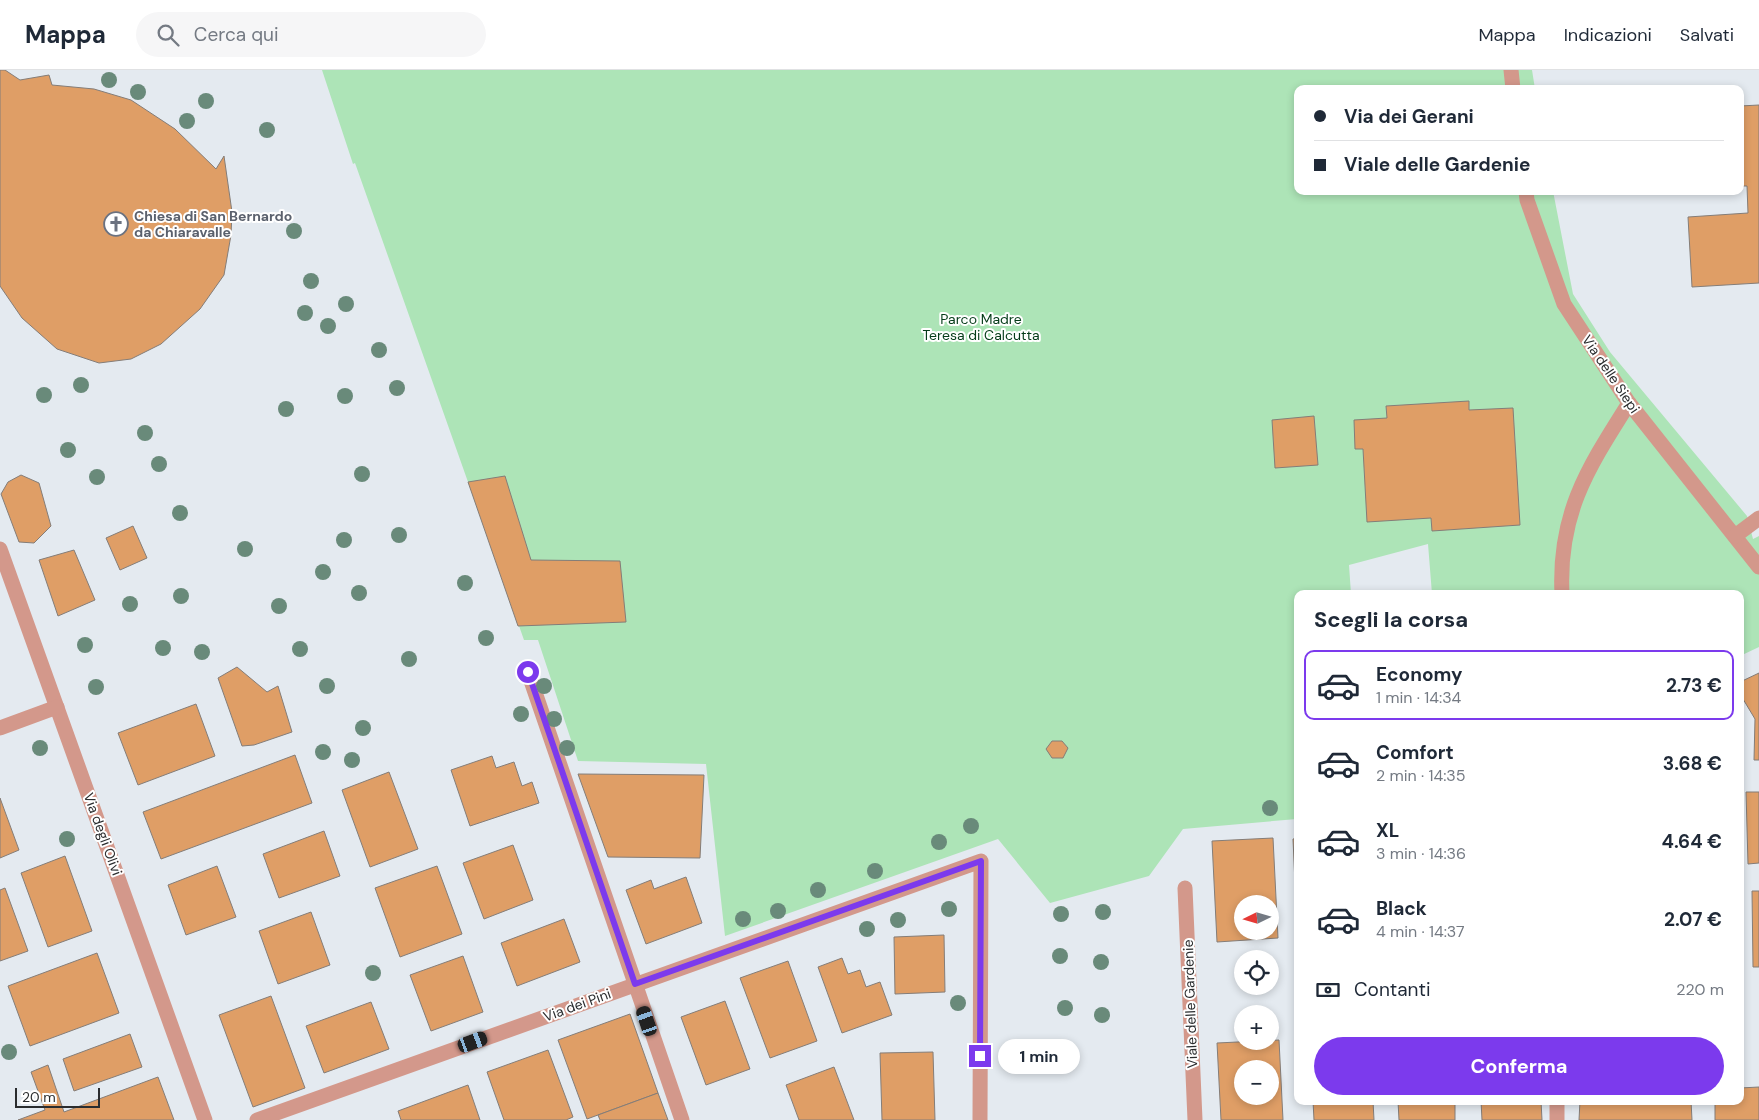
<!DOCTYPE html>
<html lang="it">
<head>
<meta charset="utf-8">
<style>
  body { margin:0; font-family:"DM Sans",sans-serif; background:#f6f6f7; color:#1f2937; height:100vh; display:flex; flex-direction:column; font-size:19px; white-space:nowrap }
  * { box-sizing:border-box; margin:0 }
  p { font-size:16px; color:#747a83 }
  .icon { flex:none; width:28px; height:28px; fill:none; stroke:currentColor; stroke-width:2; stroke-linecap:round; stroke-linejoin:round }
  .map { position:relative; flex:1; overflow:hidden }
  .details { position:absolute; left:1294px; top:520px; width:450px; height:515px; display:flex; flex-direction:column; background:#fff; border-radius:10px; box-shadow:0 2px 8px #0003 }
  .details>* { flex:none }
  .hud { position:absolute; left:1294px; top:15px; width:450px; height:110px; border-radius:10px; box-shadow:0 2px 8px #0003; display:grid; align-content:center; height:110px; padding:0 20px; background:#fff }
  .needle { width:32px; rotate:265deg }
  .fabs { position:absolute; left:1234px; top:825px; display:grid; gap:10px }
  .fabs a { display:grid; place-items:center; width:45px; height:45px; border-radius:50%; background:#fff; box-shadow:0 2px 8px #0003; font-size:25px }
  .scale { position:absolute; left:15px; bottom:12px; width:85px; box-sizing:border-box; padding-left:5px; border:2px solid #2a2c2e; border-top:0; font-size:14px; line-height:18px; white-space:nowrap; color:#2a2c2e; -webkit-text-stroke:4px #fff; paint-order:stroke }
  .end { position:absolute; width:22px; height:22px; margin:-11px; border:6px solid #7c3aed; background:#fff; box-shadow:0 0 0 2px #fff }
  .from { border-radius:50% }
  .bubble { position:absolute; height:35px; border-radius:18px; background:#fff; box-shadow:0 2px 8px #0003; font-size:16px; font-weight:700; line-height:35px; text-align:center }
  .car { position:absolute; width:15px; height:30px; margin:-15px -8px; border-radius:6px; box-shadow:0 0 4px 1px #0007; background:linear-gradient(#222 24%,#8ab4d8 0 40%,#222 0 76%,#8ab4d8 0 86%,#222 0) }
  .hud b { display:flex; align-items:center; gap:18px; height:48px; font-size:19px }
  .hud b+b { border-top:1px solid #e0e1e3 }
  .hud i { width:12px; height:12px; background:#1f2937 }
  ul { padding:0; list-style:none }
  li { display:flex; align-items:center; gap:15px; height:70px; margin:0 10px 8px; padding:0 10px; border:2px solid transparent; border-radius:10px }
  li div { flex:1 }
  li b { display:block; font-size:19px }
  li em { font-style:normal; font-weight:700 }
  li.current { border-color:#7c3aed }
  li>.icon { width:45px; height:45px; stroke-width:1.5 }
  h2 { padding:0 20px; font-size:22px; line-height:60px }
  .pay { display:flex; align-items:center; gap:12px; height:55px; padding:0 20px; font-size:19px }
  .pay p { margin-inline-start:auto }
  .cta { display:flex; gap:10px; margin-top:auto; padding:10px 20px }
  .cta a { flex:1; height:58px; border-radius:30px; background:#7c3aed; color:#fff; font-size:20px; font-weight:700; line-height:58px; text-align:center }
  header { display:flex; align-items:center; gap:30px; box-sizing:border-box; height:70px; padding:0 25px; background:#fff; border-bottom:1px solid #e0e1e3 }
  header strong { font-size:24px }
  nav { display:flex; gap:28px; margin-inline-start:auto; font-size:18px }
  .search { width:350px; height:45px; background:#f6f6f7; display:flex; align-items:center; gap:12px; box-sizing:border-box; padding:0 18px; border-radius:28px; color:#747a83; font-size:19px }
  .map>svg:first-child { display:block }
  .green { fill:#ade4b7 }
  .building { fill:#df9e66; stroke:#847d78; fill-rule:evenodd }
  .lines { fill:none; stroke-linecap:round; stroke-linejoin:round }
  .street { stroke:#d3988b; stroke-width:15 }
  .tree { fill:#698a7a }
  .route { stroke:#7c3aed; stroke-width:6 }
  .labels { text-anchor:middle; stroke-width:4; stroke-linejoin:round; paint-order:stroke }
  .worship-label { font-size:14px; font-weight:bold; fill:#5b616d; stroke:#fff; text-anchor:start }
  .park-label { font-size:14px; fill:#053c19; stroke:#fff }
  .street-label { font-size:14px; fill:#2a2c2e; stroke:#fff }
</style>
</head>
<body>
<header>
<strong>Mappa</strong>
<div class="search"><svg class="icon" aria-label="search" viewBox="0 0 24 24"><circle cx="10" cy="10" r="6"/><path d="M15 15l6 6"/></svg>Cerca qui</div>
<nav><a>Mappa</a><a>Indicazioni</a><a>Salvati</a></nav>
</header>
<div class="map">
<svg width="1759" height="1050" viewBox="0 0 1759 1050">
  <rect width="100%" height="100%" fill="#e4eaf0"/>
  <path class="green" d="M322,0H1532L1535,19H1298V121H1553L1573,224L1610,282L1747,446L1753,469L1759,466V577L1740,586V524H1588L1587,521L1579,524H1432L1428,474L1349,495L1351,524H1298L1297,749L1183,759L1149,806L1050,833L998,769L725,866L706,694L578,691L538,570H524L355,93L353,94Z"/>
  <g class="building">
    <path d="M0,0H5L20,10L49,5L52,15L94,19L131,30L175,59L216,99L224,86L232,142L231,165L224,205L200,239L161,274L131,289L99,293L57,279L22,248L0,216Z"/>
    <path d="M1759,35V213L1692,217L1688,147L1748,143L1747,116H1740V36Z"/>
    <path d="M1629,121H1657L1629,123Z"/>
    <path d="M1469,331V340L1513,338L1520,455L1432,461L1431,448L1367,452L1363,379H1355L1354,350L1387,348L1386,336Z"/>
    <path d="M1314,346L1318,395L1275,398L1272,350Z"/>
    <path d="M21,405L39,413L51,456L34,473L19,472L1,424L8,412Z"/>
    <path d="M505,406L531,490L620,491L626,552L518,556L468,412Z"/>
    <path d="M133,456L147,488L120,500L106,468Z"/>
    <path d="M74,480L95,530L58,546L39,490Z"/>
    <path d="M237,597L267,622L278,616L292,662L254,675L242,676L218,608Z"/>
    <path d="M1759,603V690H1754L1755,649L1740,624V612Z"/>
    <path d="M196,634L215,686L138,715L118,663Z"/>
    <path d="M1052,671H1062L1068,678L1063,688H1052L1046,679Z"/>
    <path d="M295,685L312,733L161,789L143,742Z"/>
    <path d="M492,686L496,698L514,692L522,716L532,712L539,733L470,756L451,700Z"/>
    <path d="M389,702L418,779L370,797L342,720Z"/>
    <path d="M578,704L704,705L700,788L608,787Z"/>
    <path d="M1746,722H1759V793L1748,794Z"/>
    <path d="M0,728L19,780L0,788Z"/>
    <path d="M324,761L340,806L279,828L263,784Z"/>
    <path d="M1273,768L1278,868L1217,872L1212,771ZM1242,834H1270V861H1242Z"/>
    <path d="M1298,768V858H1297L1293,769Z"/>
    <path d="M513,775L533,830L484,849L463,793Z"/>
    <path d="M65,786L92,861L48,877L21,803Z"/>
    <path d="M217,796L236,847L186,865L168,815Z"/>
    <path d="M437,796L462,864L400,887L375,818Z"/>
    <path d="M686,807L702,853L646,874L626,820L651,810L654,819Z"/>
    <path d="M5,818L28,881L0,891V820Z"/>
    <path d="M1752,821H1759V897H1753Z"/>
    <path d="M311,842L330,895L278,914L259,861Z"/>
    <path d="M564,849L580,892L517,916L501,873Z"/>
    <path d="M944,865L945,922L895,924L894,867Z"/>
    <path d="M97,883L119,943L30,976L8,916Z"/>
    <path d="M463,886L483,942L431,961L410,905Z"/>
    <rect x="1740" y="886" width="3" height="55"/>
    <path d="M842,888L848,904L860,900L866,917L880,912L892,945L842,963L818,897Z"/>
    <path d="M788,891L817,971L770,988L740,908Z"/>
    <path d="M271,926L305,1018L253,1037L219,945Z"/>
    <path d="M725,931L750,999L706,1015L681,947Z"/>
    <path d="M371,932L389,979L324,1003L306,956Z"/>
    <path d="M630,944L658,1023L587,1049L558,970Z"/>
    <path d="M130,964L142,997L74,1021L63,989Z"/>
    <path d="M1279,970L1283,1050H1221L1217,973ZM1242,999H1270V1026H1242Z"/>
    <path d="M548,980L573,1047L566,1050H504L487,1002Z"/>
    <path d="M933,982L935,1050H882L880,983Z"/>
    <path d="M48,995L64,1042L158,1007L174,1050H18L45,1040L31,1002Z"/>
    <path d="M834,997L854,1050H799L786,1015Z"/>
    <path d="M468,1015L480,1050H401L398,1041Z"/>
    <path d="M1759,1017V1050H1715V1031H1740V1018Z"/>
    <path d="M658,1023L668,1050H600L598,1045Z"/>
    <path d="M1313,1031H1373L1374,1050H1314Z"/>
    <path d="M1398,1031H1455V1050H1399Z"/>
    <path d="M1481,1031H1541L1542,1050H1482Z"/>
    <path d="M1580,1031H1691L1692,1050H1579Z"/>
  </g>
  <g class="lines">
    <g class="street">
      <path d="M1511,0L1513,19"/>
      <path d="M1526,121L1527,130L1564,234L1629,333L1759,497"/>
      <path d="M1735,466L1759,448"/>
      <path d="M0,479L205,1050"/>
      <path d="M1562,524C1558,443 1588,398 1629,333"/>
      <path d="M528,602L682,1050"/>
      <path d="M0,658L57,637"/>
      <path d="M1185,818L1195,1050"/>
      <path d="M1557,1031V1050"/>
      <path d="M257,1050L981,791L980,1050"/>
    </g>
  </g>
  <g class="tree">
    <circle cx="109" cy="10" r="8"/>
    <circle cx="138" cy="22" r="8"/>
    <circle cx="206" cy="31" r="8"/>
    <circle cx="187" cy="51" r="8"/>
    <circle cx="267" cy="60" r="8"/>
    <circle cx="294" cy="161" r="8"/>
    <circle cx="311" cy="211" r="8"/>
    <circle cx="346" cy="234" r="8"/>
    <circle cx="305" cy="243" r="8"/>
    <circle cx="328" cy="256" r="8"/>
    <circle cx="379" cy="280" r="8"/>
    <circle cx="81" cy="315" r="8"/>
    <circle cx="397" cy="318" r="8"/>
    <circle cx="44" cy="325" r="8"/>
    <circle cx="345" cy="326" r="8"/>
    <circle cx="286" cy="339" r="8"/>
    <circle cx="145" cy="363" r="8"/>
    <circle cx="68" cy="380" r="8"/>
    <circle cx="159" cy="394" r="8"/>
    <circle cx="362" cy="404" r="8"/>
    <circle cx="97" cy="407" r="8"/>
    <circle cx="180" cy="443" r="8"/>
    <circle cx="399" cy="465" r="8"/>
    <circle cx="344" cy="470" r="8"/>
    <circle cx="245" cy="479" r="8"/>
    <circle cx="323" cy="502" r="8"/>
    <circle cx="465" cy="513" r="8"/>
    <circle cx="359" cy="523" r="8"/>
    <circle cx="181" cy="526" r="8"/>
    <circle cx="130" cy="534" r="8"/>
    <circle cx="279" cy="536" r="8"/>
    <circle cx="486" cy="568" r="8"/>
    <circle cx="85" cy="575" r="8"/>
    <circle cx="163" cy="578" r="8"/>
    <circle cx="300" cy="579" r="8"/>
    <circle cx="202" cy="582" r="8"/>
    <circle cx="409" cy="589" r="8"/>
    <circle cx="327" cy="616" r="8"/>
    <circle cx="544" cy="616" r="8"/>
    <circle cx="96" cy="617" r="8"/>
    <circle cx="521" cy="644" r="8"/>
    <circle cx="554" cy="649" r="8"/>
    <circle cx="363" cy="658" r="8"/>
    <circle cx="40" cy="678" r="8"/>
    <circle cx="567" cy="678" r="8"/>
    <circle cx="323" cy="682" r="8"/>
    <circle cx="352" cy="690" r="8"/>
    <circle cx="1270" cy="738" r="8"/>
    <circle cx="971" cy="756" r="8"/>
    <circle cx="67" cy="769" r="8"/>
    <circle cx="939" cy="772" r="8"/>
    <circle cx="875" cy="801" r="8"/>
    <circle cx="818" cy="820" r="8"/>
    <circle cx="949" cy="839" r="8"/>
    <circle cx="778" cy="841" r="8"/>
    <circle cx="1103" cy="842" r="8"/>
    <circle cx="1061" cy="844" r="8"/>
    <circle cx="743" cy="849" r="8"/>
    <circle cx="898" cy="850" r="8"/>
    <circle cx="867" cy="859" r="8"/>
    <circle cx="1060" cy="886" r="8"/>
    <circle cx="1101" cy="892" r="8"/>
    <circle cx="373" cy="903" r="8"/>
    <circle cx="958" cy="933" r="8"/>
    <circle cx="1065" cy="938" r="8"/>
    <circle cx="1102" cy="945" r="8"/>
    <circle cx="9" cy="982" r="8"/>
  </g>
  <g class="lines">
    <path class="route" d="M528,602L635,914L981,791L980,986"/>
  </g>
  <defs>
    <g id="church-ring" transform="scale(1.25)"><circle r="9.5" fill="#fff" stroke="#6b7280" stroke-width="1.5"/><path d="M-1.2-6h2.4v3.5h3.3v2.4h-3.3V6h-2.4V-.1h-3.3v-2.4h3.3Z" fill="#6b7280"/></g>
  </defs>
  <g fill-rule="evenodd">
    <use href="#church-ring" x="116" y="154"/>
  </g>
  <g class="labels">
    <g class="worship-label">
      <text x="134" y="151">Chiesa di San Bernardo<tspan x="134" dy="16">da Chiaravalle</tspan></text>
    </g>
    <g class="park-label">
      <text x="981" y="254">Parco Madre<tspan x="981" dy="16">Teresa di Calcutta</tspan></text>
    </g>
    <g class="street-label">
      <text transform="translate(1611 304) rotate(56)" y="5">Via delle Siepi</text>
      <text transform="translate(103 764) rotate(70)" y="5">Via degli Olivi</text>
      <text transform="translate(1190 934) rotate(-92)" y="5">Viale delle Gardenie</text>
      <text transform="translate(577 935) rotate(-20)" y="5">Via dei Pini</text>
    </g>
  </g>
</svg>
<div class="fabs">
<a><svg class="needle" viewBox="-14 -14 28 28"><path d="M0-13l5 13h-10z" fill="#e53935"/><path d="M0 13l5-13h-10z" fill="#747a83"/></svg></a>
<a><svg class="icon" aria-label="locate" viewBox="0 0 24 24"><circle cx="12" cy="12" r="6"/><path d="M12 2v4M12 18v4M2 12h4M18 12h4"/></svg></a>
<a>+</a>
<a>−</a>
</div>
<div class="scale">20 m</div>
<i class="end from" style="left:528px;top:602px"></i>
<i class="end" style="left:980px;top:986px"></i>
<div class="bubble" style="left:998px;top:969px;width:82px">1 min</div>
<i class="car" style="left:647px;top:951px;rotate:341deg"></i>
<i class="car" style="left:473px;top:972px;rotate:70deg"></i>
<div class="hud">
<b><i class="from"></i>Via dei Gerani</b>
<b><i></i>Viale delle Gardenie</b>
</div>
<section class="details">
<h2>Scegli la corsa</h2>
<ul>
<li class="current"><svg class="icon" aria-label="car" viewBox="0 0 24 24"><path d="M5 17H2v-5l4-1 3-4h7l3 4 3 1v5h-3M9 17h6M6 11h13"/><circle cx="7" cy="17" r="2"/><circle cx="17" cy="17" r="2"/></svg><div><b>Economy</b><p>1 min · 14:34</p></div><em>2.73 €</em></li>
<li><svg class="icon" aria-label="car" viewBox="0 0 24 24"><path d="M5 17H2v-5l4-1 3-4h7l3 4 3 1v5h-3M9 17h6M6 11h13"/><circle cx="7" cy="17" r="2"/><circle cx="17" cy="17" r="2"/></svg><div><b>Comfort</b><p>2 min · 14:35</p></div><em>3.68 €</em></li>
<li><svg class="icon" aria-label="car" viewBox="0 0 24 24"><path d="M5 17H2v-5l4-1 3-4h7l3 4 3 1v5h-3M9 17h6M6 11h13"/><circle cx="7" cy="17" r="2"/><circle cx="17" cy="17" r="2"/></svg><div><b>XL</b><p>3 min · 14:36</p></div><em>4.64 €</em></li>
<li><svg class="icon" aria-label="car" viewBox="0 0 24 24"><path d="M5 17H2v-5l4-1 3-4h7l3 4 3 1v5h-3M9 17h6M6 11h13"/><circle cx="7" cy="17" r="2"/><circle cx="17" cy="17" r="2"/></svg><div><b>Black</b><p>4 min · 14:37</p></div><em>2.07 €</em></li>
</ul>
<div class="pay"><svg class="icon" aria-label="cash" viewBox="0 0 24 24"><path d="M3 7h18v10H3z"/><circle cx="12" cy="12" r="2"/></svg>Contanti<p>220 m</p></div>
<div class="cta"><a>Conferma</a></div>
</section>
</div>
</body>
</html>
